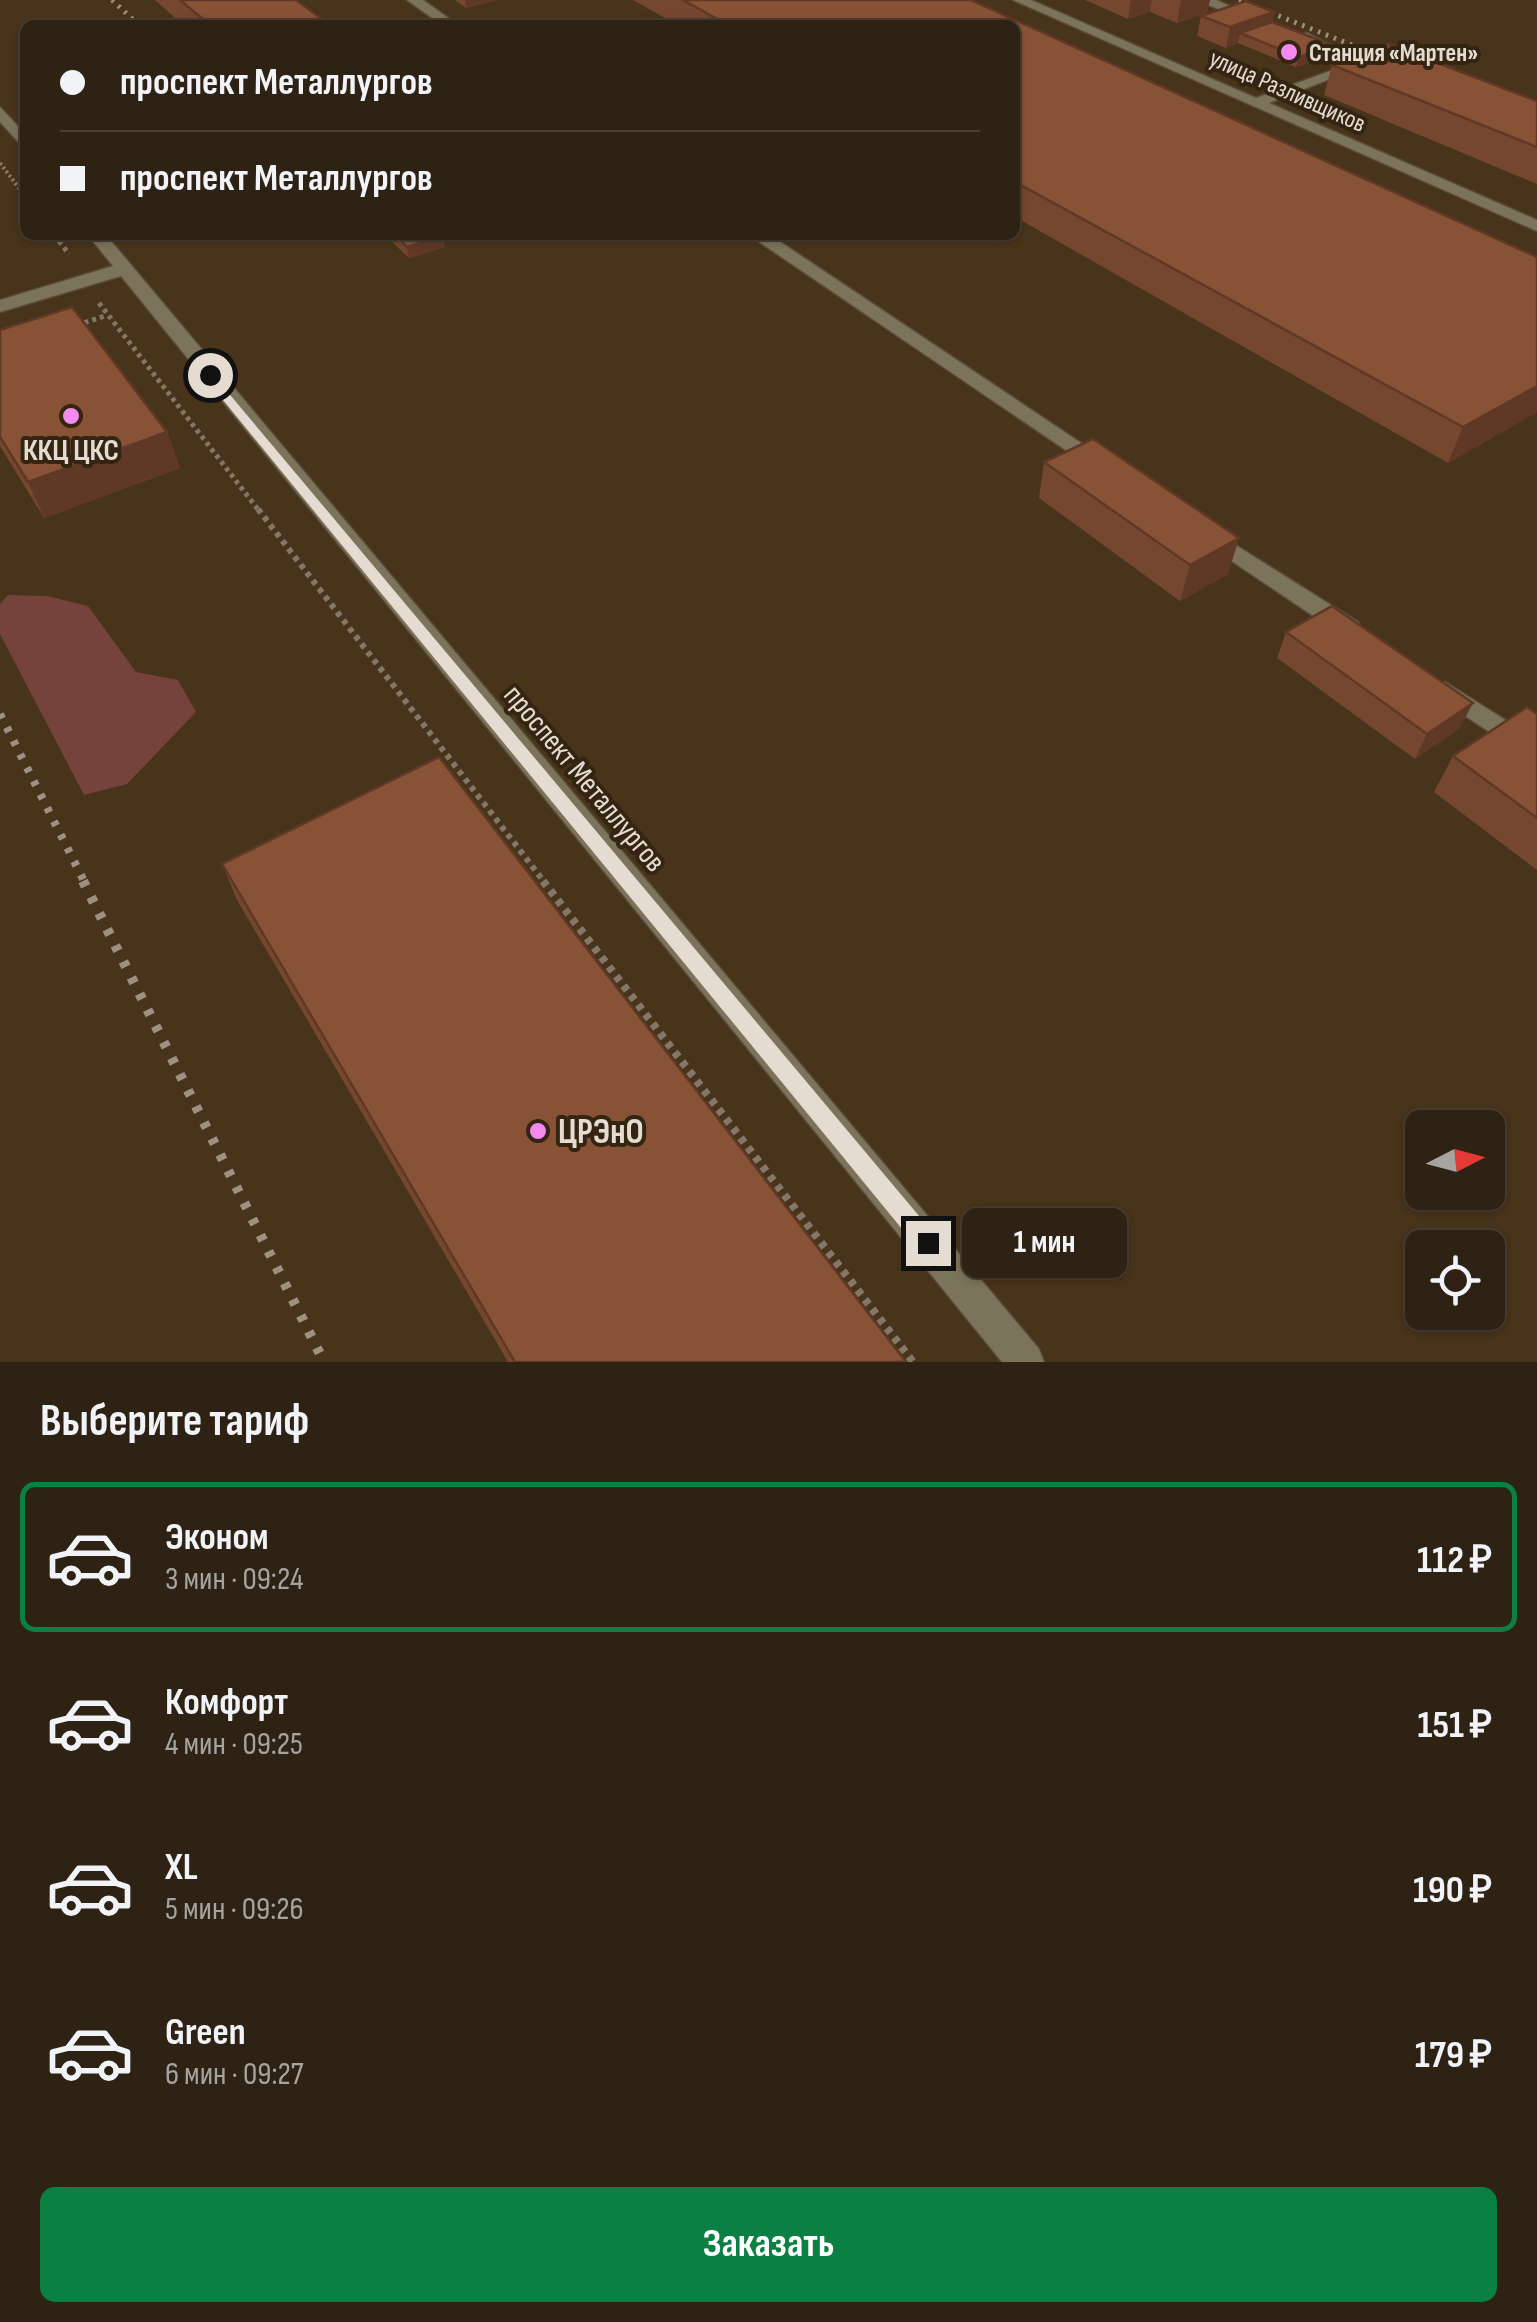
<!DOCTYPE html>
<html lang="ru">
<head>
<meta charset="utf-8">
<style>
  body { margin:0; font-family:"Sofia Sans Condensed",sans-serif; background:#3a2f22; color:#f1f3f6; height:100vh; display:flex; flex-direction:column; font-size:38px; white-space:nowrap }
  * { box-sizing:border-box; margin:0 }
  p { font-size:32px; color:#a7a4a0 }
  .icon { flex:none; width:55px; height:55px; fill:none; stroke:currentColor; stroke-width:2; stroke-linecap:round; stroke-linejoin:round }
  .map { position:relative; height:1362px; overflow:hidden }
  .drawer { display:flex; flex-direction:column; background:#2e2215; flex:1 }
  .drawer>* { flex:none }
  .hud { position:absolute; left:20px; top:20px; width:1000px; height:220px; border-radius:15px; box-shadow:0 2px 8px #0004,0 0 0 2px #493f34; display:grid; align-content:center; height:220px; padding:0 40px; background:#2e2215 }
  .needle { width:65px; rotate:84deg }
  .controls { position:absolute; left:1405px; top:1110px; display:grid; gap:20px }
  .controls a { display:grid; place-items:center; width:100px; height:100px; border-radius:15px; background:#2e2215; box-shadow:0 2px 8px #0004,0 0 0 2px #493f34; font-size:50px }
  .end { position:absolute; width:45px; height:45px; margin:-22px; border:12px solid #e5dbd0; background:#111; box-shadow:0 0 0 5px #111 }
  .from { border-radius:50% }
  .bubble { position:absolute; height:70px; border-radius:15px; background:#2e2215; box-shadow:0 2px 8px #0004,0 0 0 2px #493f34; font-size:32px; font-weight:700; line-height:70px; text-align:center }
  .hud b { display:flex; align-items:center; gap:35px; height:95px; font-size:38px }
  .hud b+b { border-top:2px solid #493f34 }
  .hud i { width:25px; height:25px; background:#f1f3f6 }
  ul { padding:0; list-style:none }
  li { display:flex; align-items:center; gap:30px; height:150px; margin:0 20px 15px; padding:0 20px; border:5px solid transparent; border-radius:15px }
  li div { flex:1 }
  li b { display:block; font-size:38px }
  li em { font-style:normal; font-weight:700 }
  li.on { border-color:#0b8043 }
  li>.icon { width:90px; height:90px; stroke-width:1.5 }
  h2 { padding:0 40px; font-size:45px; line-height:120px }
  .primary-button { display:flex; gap:20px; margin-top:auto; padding:20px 40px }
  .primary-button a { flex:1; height:115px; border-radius:15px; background:#0b8043; color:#fff; font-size:40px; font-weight:700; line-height:115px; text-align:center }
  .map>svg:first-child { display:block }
  .built { fill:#48331b; fill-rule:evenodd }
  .green { fill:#75433c }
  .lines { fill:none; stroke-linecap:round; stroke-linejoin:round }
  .minor-casing { stroke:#594a39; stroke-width:3 }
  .path-far3 { stroke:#847768; stroke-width:4; stroke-dasharray:2.5 2.5; stroke-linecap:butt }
  .path-far2 { stroke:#847768; stroke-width:5; stroke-dasharray:4 4; stroke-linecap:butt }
  .path-far1 { stroke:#847768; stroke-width:6; stroke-dasharray:5 5; stroke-linecap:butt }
  .path { stroke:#847768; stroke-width:8; stroke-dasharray:6 6; stroke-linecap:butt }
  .minor { fill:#7c735b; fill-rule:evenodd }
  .rail-far2 { stroke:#9e9183; stroke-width:5; stroke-dasharray:2.5 6; stroke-linecap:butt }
  .rail-far1 { stroke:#9e9183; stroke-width:8; stroke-dasharray:5 10; stroke-linecap:butt }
  .rail { stroke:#9e9183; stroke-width:10; stroke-dasharray:6 12; stroke-linecap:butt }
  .wall { fill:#75472e }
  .shaded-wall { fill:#5f3926 }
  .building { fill:#885236; stroke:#5f3926; stroke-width:2.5 }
  .route { fill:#e5dbd0 }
  .poi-dot { fill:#f489f0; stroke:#342412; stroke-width:4 }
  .labels { text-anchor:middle; stroke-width:8; stroke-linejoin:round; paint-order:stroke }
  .far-poi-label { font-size:25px; font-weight:bold; fill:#e5dbd0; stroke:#342412; text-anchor:start }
  .far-street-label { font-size:25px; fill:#e5dbd0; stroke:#342412 }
  .poi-label { font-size:30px; font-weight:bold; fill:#e5dbd0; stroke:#342412 }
  .street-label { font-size:30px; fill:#e5dbd0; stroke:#342412 }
  .near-poi-label { font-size:35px; font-weight:bold; fill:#e5dbd0; stroke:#342412; text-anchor:start }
</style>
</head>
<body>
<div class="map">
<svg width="1537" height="1362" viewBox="0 0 1537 1362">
  <rect width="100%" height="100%" fill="#3e2e1c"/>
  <path class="built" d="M0,0H1537V1362H0ZM25,25H1015V235H25ZM1422,1128H1488V1192H1422ZM1422,1248H1488V1312H1422Z"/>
  <path class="green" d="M8,595L47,596L88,606L136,672L178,680L196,712L127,784L84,795L0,634V604Z"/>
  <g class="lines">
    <g class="minor-casing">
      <g id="minor">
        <path d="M407,0H423L458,25H442Z"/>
        <path d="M1013,0H1031L1256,98L1349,64L1295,36L1307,33L1368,64L1269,103L1537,220V231Z"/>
        <path d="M1197,0H1216L1262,20L1250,23Z"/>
        <path d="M0,107L25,134V149L0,122Z"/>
        <path d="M88,235H106L1039,1349L1044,1362H1002L121,276L0,312V300L113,266Z"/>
        <path d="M749,235H770L1114,465L1103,471L1095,470Z"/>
        <path d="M1207,527L1358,622L1361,628L1358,634H1340L1199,539L1196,534L1199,529Z"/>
        <path d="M1445,682L1537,740V763L1436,697L1432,691Z"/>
      </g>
    </g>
    <path class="path-far3" d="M0,163L25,196"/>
    <g class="path-far2">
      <path d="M54,235L69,254"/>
      <path d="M99,303L260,512"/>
      <path d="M77,325L105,316"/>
    </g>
    <path class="path-far1" d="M258,509L545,883"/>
    <path class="path" d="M543,881L913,1362"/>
    <use href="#minor" class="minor"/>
    <g class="rail-far2">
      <path d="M112,0L139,25"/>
      <path d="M1239,0L1392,61"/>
    </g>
    <path class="rail-far1" d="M0,714L85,883"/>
    <path class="rail" d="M83,881L324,1362"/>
  </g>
  <g class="wall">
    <path d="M155,0H296L330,25H183Z"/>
    <path d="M455,0H497L466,8Z"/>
    <path d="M633,0H971L1537,257V412L1448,463L1015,217V25H677Z"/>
    <path d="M1085,0H1210L1207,13L1177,23L1150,12L1128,19Z"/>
    <path d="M1274,12L1272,22L1329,55L1296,67L1238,43L1226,48L1197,36L1201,16Z"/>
    <path d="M1332,65L1537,101V184L1324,95Z"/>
    <path d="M390,235H442L445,247L409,258L391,241Z"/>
    <path d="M0,330L167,432L180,468L44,518L0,446Z"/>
    <path d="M1044,462L1239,538L1228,574L1180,601L1039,498Z"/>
    <path d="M1286,632L1460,728L1415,759L1277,658Z"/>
    <path d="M1537,714V870L1434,792L1453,756Z"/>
    <path d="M222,864L906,1362H508L237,900Z"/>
  </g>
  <g class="shaded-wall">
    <path d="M465,0H497L466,8Z"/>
    <path d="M1131,0H1152L1150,12L1128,19Z"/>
    <path d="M1181,0H1210L1207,13L1177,23Z"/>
    <path d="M1274,12L1270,32L1240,33L1238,43L1226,48L1230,27Z"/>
    <path d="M1332,45L1329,55L1296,67L1299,57Z"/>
    <path d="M443,236L445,247L409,258L407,247Z"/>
    <path d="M1537,386V412L1448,463L1463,427Z"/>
    <path d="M167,432L180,468L44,518L28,482Z"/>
    <path d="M1239,538L1228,574L1180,601L1190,565Z"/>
    <path d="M1473,703L1460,728L1415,759L1427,734Z"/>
  </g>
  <g class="building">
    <path d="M180,0H296L330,25H210Z"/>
    <path d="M683,0H971L1537,257V386L1463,427L1015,182V25H728Z"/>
    <path d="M1246,1L1274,12L1230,27L1201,16Z"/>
    <path d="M1272,22L1332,45L1299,57L1240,33Z"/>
    <path d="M1388,44L1537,101V147L1332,65Z"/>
    <path d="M395,235H442L443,236L407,247Z"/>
    <path d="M72,307L167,432L28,482L0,437V330Z"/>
    <path d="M1093,439L1239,538L1190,565L1044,462Z"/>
    <path d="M1332,606L1473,703L1427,734L1286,632Z"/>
    <path d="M1527,707L1537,714V818L1453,756Z"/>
    <path d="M439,757L906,1362H515L222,864Z"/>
  </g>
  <path class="route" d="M210,371L935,1235V1251H920L205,378Z"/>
  <g class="poi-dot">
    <circle cx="1289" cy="52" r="10"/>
    <circle cx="71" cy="416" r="10"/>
    <circle cx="538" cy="1131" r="10"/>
  </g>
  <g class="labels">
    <g class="far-poi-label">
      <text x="1309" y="61">Станция «Мартен»</text>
    </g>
    <g class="far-street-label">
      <text transform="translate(1288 90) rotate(24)" y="9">улица Разливщиков</text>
    </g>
    <g class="poi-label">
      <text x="71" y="460">ККЦ ЦКС</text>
    </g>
    <g class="street-label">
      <text transform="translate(585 778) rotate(50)" y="10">проспект Металлургов</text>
    </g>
    <g class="near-poi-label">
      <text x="558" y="1143">ЦРЭнО</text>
    </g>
  </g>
</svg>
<div class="controls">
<a><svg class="needle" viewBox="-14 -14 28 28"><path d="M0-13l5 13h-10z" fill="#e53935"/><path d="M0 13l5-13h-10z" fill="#a7a4a0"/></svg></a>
<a><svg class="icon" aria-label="locate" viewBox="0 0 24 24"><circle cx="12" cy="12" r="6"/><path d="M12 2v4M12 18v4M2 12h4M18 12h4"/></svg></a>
</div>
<i class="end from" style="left:210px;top:375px"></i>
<i class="end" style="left:928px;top:1243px"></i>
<div class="bubble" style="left:962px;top:1208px;width:165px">1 мин</div>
<div class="hud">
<b><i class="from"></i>проспект Металлургов</b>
<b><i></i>проспект Металлургов</b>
</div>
</div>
<section class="drawer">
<h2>Выберите тариф</h2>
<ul>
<li class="on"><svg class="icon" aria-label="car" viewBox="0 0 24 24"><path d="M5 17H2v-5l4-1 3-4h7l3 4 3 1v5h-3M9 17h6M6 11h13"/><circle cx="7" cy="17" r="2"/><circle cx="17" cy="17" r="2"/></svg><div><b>Эконом</b><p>3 мин · 09:24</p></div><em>112 ₽</em></li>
<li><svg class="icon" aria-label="car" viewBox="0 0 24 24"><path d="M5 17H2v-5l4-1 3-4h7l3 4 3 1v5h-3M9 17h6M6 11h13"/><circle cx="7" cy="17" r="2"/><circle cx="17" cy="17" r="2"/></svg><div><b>Комфорт</b><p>4 мин · 09:25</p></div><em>151 ₽</em></li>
<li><svg class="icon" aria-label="car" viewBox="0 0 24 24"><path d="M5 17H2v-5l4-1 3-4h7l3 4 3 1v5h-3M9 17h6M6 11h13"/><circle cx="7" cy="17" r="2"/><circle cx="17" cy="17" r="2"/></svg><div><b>XL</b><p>5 мин · 09:26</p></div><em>190 ₽</em></li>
<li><svg class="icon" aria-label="car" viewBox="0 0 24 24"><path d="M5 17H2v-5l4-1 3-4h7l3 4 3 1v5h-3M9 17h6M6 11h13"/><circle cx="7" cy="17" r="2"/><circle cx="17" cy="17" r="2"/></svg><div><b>Green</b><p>6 мин · 09:27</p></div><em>179 ₽</em></li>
</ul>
<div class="primary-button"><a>Заказать</a></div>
</section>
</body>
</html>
